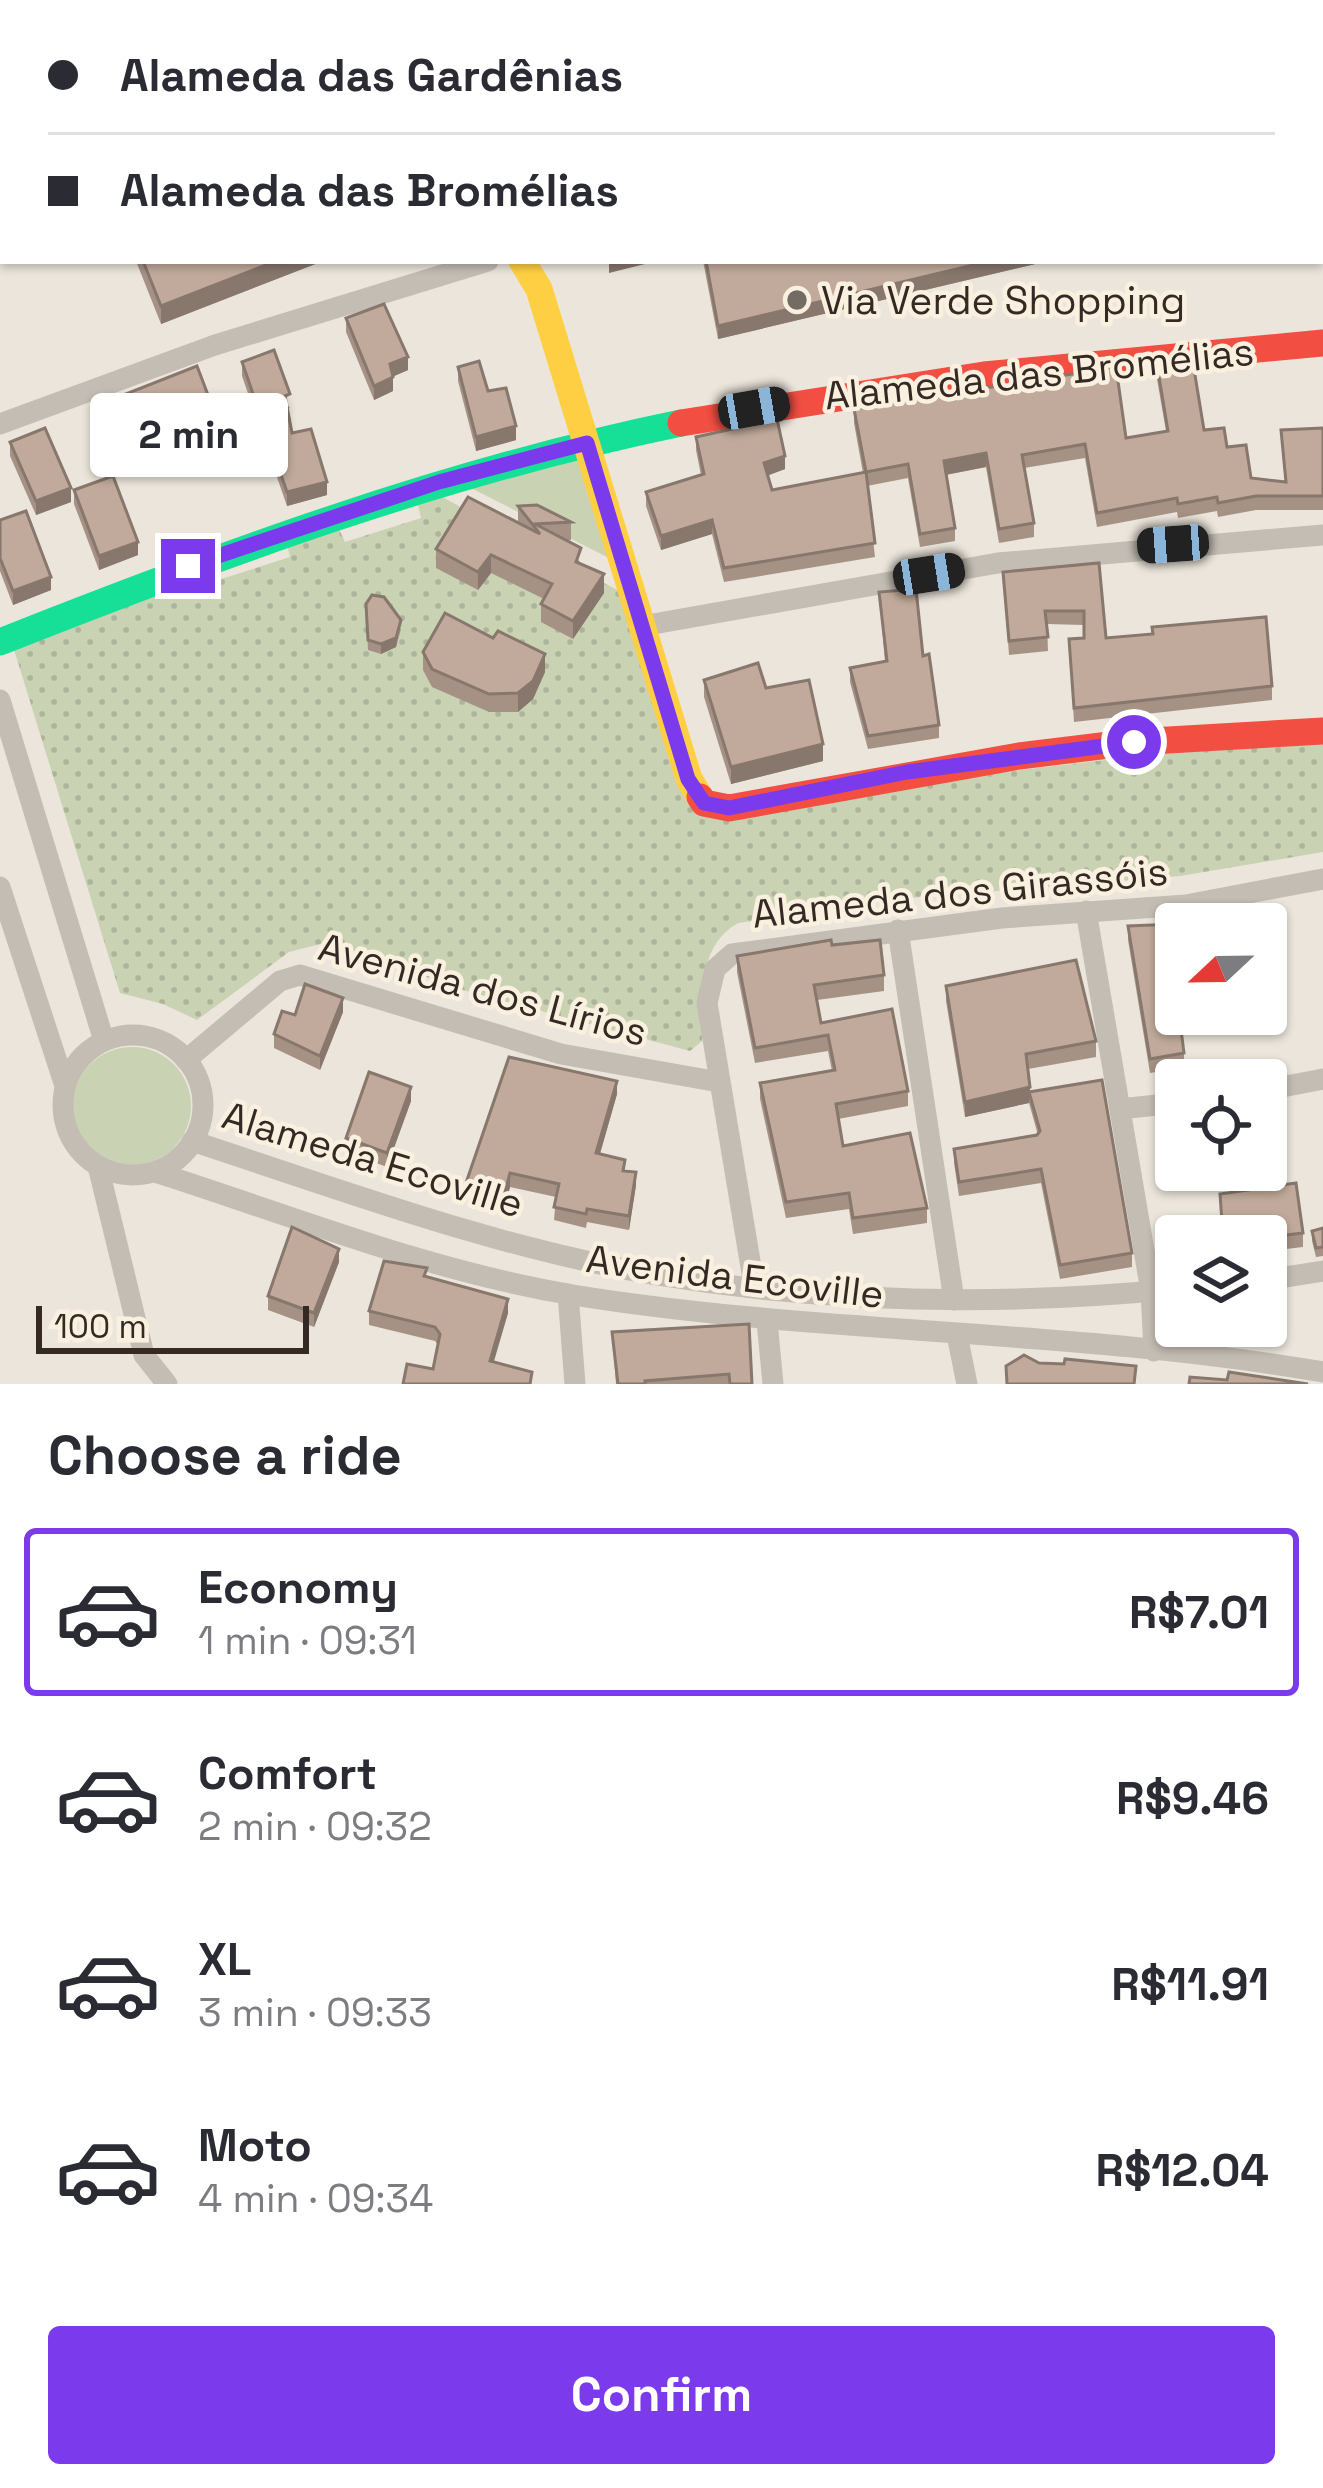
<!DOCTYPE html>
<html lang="en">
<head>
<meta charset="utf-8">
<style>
  body { margin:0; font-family:"Space Grotesk",sans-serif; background:#f7f7f7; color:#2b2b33; height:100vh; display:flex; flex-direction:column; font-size:45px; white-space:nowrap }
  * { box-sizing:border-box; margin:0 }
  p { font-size:39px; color:#7c7c81 }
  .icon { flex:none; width:66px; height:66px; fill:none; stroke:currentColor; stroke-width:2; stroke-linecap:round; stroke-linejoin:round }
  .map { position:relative; height:1384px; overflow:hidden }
  .side { display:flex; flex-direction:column; background:#fff; flex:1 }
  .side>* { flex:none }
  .guide { position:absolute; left:0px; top:0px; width:1323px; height:264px; box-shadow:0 3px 9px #0004; display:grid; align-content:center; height:264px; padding:0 48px; background:#fff }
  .needle { width:78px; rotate:248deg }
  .tools { position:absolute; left:1155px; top:903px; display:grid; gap:24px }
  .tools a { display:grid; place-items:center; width:132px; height:132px; border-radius:12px; background:#fff; box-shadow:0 3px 9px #0004; font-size:60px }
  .scale { position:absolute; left:36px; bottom:30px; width:273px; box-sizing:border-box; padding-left:12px; border:6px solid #342a23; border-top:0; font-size:33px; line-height:42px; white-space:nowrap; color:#342a23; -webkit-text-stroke:9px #faf0e0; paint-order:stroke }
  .end { position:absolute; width:54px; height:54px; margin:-27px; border:15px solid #7c3aed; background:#fff; box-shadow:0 0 0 6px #fff }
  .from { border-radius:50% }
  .bubble { position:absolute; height:84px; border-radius:12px; background:#fff; box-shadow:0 3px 9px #0004; font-size:39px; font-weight:600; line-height:84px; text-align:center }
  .car { position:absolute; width:36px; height:72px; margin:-36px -18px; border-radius:15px; box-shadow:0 0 9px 3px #0007; background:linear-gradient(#222 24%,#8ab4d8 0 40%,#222 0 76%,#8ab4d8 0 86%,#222 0) }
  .guide b { display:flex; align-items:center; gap:42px; height:114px; font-size:45px }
  .guide b+b { border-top:3px solid #e1e1e2 }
  .guide i { width:30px; height:30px; background:#2b2b33 }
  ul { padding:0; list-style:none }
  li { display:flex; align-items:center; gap:36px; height:168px; margin:0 24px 18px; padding:0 24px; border:6px solid transparent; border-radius:12px }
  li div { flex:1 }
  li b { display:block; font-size:45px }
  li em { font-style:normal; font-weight:600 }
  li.active { border-color:#7c3aed }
  li>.icon { width:108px; height:108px; stroke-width:1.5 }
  h2 { padding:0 48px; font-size:54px; line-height:144px }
  .primary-button { display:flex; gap:24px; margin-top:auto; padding:24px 48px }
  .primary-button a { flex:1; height:138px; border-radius:12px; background:#7c3aed; color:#fff; font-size:48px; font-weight:600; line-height:138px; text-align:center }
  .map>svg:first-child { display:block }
  .green { fill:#c9d2b3 }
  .park { fill:url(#park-dots) }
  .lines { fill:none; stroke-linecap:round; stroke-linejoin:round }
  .street { stroke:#c4bdb4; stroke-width:21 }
  .fast { stroke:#16e098; stroke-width:27 }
  .slow { stroke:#ffcf43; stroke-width:27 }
  .jam { stroke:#f24e42; stroke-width:27 }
  .wall { fill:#a69285 }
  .shaded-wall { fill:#87776c }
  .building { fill:#c1aa9b; stroke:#87776c; stroke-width:3 }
  .route { stroke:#7c3aed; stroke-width:15 }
  .poi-dot { fill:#746b63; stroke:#faf0e0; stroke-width:4.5 }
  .labels { text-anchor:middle; stroke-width:9; stroke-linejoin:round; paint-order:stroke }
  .poi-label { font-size:39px; fill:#342a23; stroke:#faf0e0; text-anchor:start }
  .street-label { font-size:39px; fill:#342a23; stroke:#faf0e0 }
</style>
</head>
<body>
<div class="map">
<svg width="1323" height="1384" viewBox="0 0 1323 1384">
  <defs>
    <pattern id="park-dots" width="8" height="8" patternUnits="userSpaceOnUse" patternTransform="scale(3)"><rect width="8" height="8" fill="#c9d2b3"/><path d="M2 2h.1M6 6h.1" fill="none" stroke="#adb49a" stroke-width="1.8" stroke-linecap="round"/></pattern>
  </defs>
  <rect width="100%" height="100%" fill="#ebe5db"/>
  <g class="green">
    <path d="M578,458L611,559L471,488Z"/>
    <circle cx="132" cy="1106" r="59"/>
  </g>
  <path class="park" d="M442,497L621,592L686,796L820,794L1323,734V852L1180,876L909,898L738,923C695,948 704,998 702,1041L690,1051L463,990L328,942L289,952L197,1020L163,1004L120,993L12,643L184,577L190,589L290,557L287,544L338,527L345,542L421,518L418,505Z"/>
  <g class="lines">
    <g class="street">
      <path d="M0,424L215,345L488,261"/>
      <path d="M642,626L998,563L1323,535"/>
      <path d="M0,700L104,1041"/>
      <path d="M0,887L65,1086"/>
      <path d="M1086,911L1151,1291L1154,1351"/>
      <path d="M898,930L954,1300"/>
      <circle cx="133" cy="1105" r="70"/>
      <path d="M186,1060L280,981L300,975L561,1054L719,1082"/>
      <path d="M1266,1090L1323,1079"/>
      <path d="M1120,1109L1176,1103"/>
      <path d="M192,1141C345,1191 497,1248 657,1275C827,1303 1004,1306 1176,1289"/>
      <path d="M98,1166L144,1355L167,1384"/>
      <path d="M155,1172C293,1216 428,1271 573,1295C821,1335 1075,1329 1323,1372"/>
      <path d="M1266,1280L1323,1271"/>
      <path d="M754,1285L707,1003L715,969L732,954L1002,918L1186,905L1323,879"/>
      <path d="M568,1294L575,1384"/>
      <path d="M767,1321L773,1384"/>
      <path d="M957,1335L967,1384"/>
    </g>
    <path class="fast" d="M0,642C222,554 447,471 681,423"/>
    <path class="slow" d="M522,261L539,289L689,779L700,797"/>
    <g class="jam">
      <path d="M681,423L984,375L1323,343"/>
      <path d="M700,797L704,803L729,808L1019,756L1134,742L1323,731"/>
    </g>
  </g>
  <g class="wall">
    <path d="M136,261H323L161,324Z"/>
    <path d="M703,261H1048L718,339Z"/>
    <path d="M346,318L408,370L393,376V391L374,400L346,332Z"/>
    <path d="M242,362L290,408L287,409L292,433L327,495L287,506L242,376Z"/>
    <path d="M1157,365L1204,430L1227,447L1251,478L1285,482L1281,430L1323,428V510H1256L1218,517L1217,511L1178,518L1177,512L1097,527L1085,458L1024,468L1034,523V537L999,543L986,467L946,475L955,528V541L920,547L908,478L867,486L875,557L724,582L712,534L661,550L646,506V492L701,475L696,450V437L785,469L768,475L772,490L863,473L854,423V409L1126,438L1166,431L1157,379Z"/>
    <path d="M458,367L488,391L516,440L476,451L458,381Z"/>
    <path d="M118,397L222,446L143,477L118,411Z"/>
    <path d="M10,442L71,502L36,515L10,456Z"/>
    <path d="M74,490L138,555L99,570L74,504Z"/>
    <path d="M518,506L571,522V540L566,541L581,564L604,593L573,639L541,622V604L544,599L491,573L478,590L436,568V549L518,523Z"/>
    <path d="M0,520L51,590L13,605L0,571Z"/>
    <path d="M1099,563L1106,638L1272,686V700L1074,722L1069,639L1084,638V625L1047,624L1048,651L1009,655L1003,572Z"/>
    <path d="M879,592L923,656L939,725V738L868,749L850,682V668L885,662Z"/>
    <path d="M366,604L401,629L396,647L381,654L368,650Z"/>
    <path d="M423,652L545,672L533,699L518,712H489L432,687L423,670Z"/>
    <path d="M704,680L766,688L823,761L731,784L704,697Z"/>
    <path d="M1176,924V1014L1184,1053V1067L1150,1073L1128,940V926Z"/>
    <path d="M832,945L884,975V991L817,1000L821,1023L908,1091V1106L838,1119L843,1146L927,1208V1223L853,1234L849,1209L786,1218L760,1099V1083L832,1071L828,1051L755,1063L737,972V956Z"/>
    <path d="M946,986L1096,1041V1057L1028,1069L1030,1092L1132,1253V1267L1060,1279L1041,1183L959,1196L954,1163V1149L1038,1135L1029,1103L965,1117L946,1001Z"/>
    <path d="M343,1012L320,1070L274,1048V1034L295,1015Z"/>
    <path d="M617,1094L600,1154L625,1171L636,1185L629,1230L587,1222L586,1228L554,1220L556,1197L510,1187L505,1205L467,1194V1180Z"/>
    <path d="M411,1101L387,1167L346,1152V1138Z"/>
    <path d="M1220,1194L1303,1233V1247L1286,1249L1266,1243V1236H1222Z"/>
    <path d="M1323,1228V1256L1316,1257L1312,1241V1231Z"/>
    <path d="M339,1262L314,1327L268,1310V1296Z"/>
    <path d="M427,1277L508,1313L493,1362L532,1384L433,1369L438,1345L435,1341L369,1325V1311Z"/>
    <path d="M749,1324L752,1384H616L612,1332Z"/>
  </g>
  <g class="shaded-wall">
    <path d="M276,261H323L161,324V306Z"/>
    <path d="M609,261H657L609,273Z"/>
    <path d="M990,261H1048L718,339V326Z"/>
    <path d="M408,357V370L390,378V364Z"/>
    <path d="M393,377V391L374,400V386Z"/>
    <path d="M516,426V440L476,451V437Z"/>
    <path d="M222,432V446L143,477V463Z"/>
    <path d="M986,453V467L944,475V461Z"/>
    <path d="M785,456V469L764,477V463Z"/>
    <path d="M327,482V495L287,506V492Z"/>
    <path d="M71,488V502L36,515V501Z"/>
    <path d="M712,520V534L661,550V536Z"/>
    <path d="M138,542V555L99,570V556Z"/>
    <path d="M491,555V573L478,590V572Z"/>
    <path d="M604,574V593L573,639V621Z"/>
    <path d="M51,577V590L13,605V591Z"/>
    <path d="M401,620L396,647L381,654V644Z"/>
    <path d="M545,654V672L533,699L518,712V693Z"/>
    <path d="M823,744V761L731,784V767Z"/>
    <path d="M343,998V1012L320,1070V1056Z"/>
    <path d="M617,1081V1094L596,1167V1153Z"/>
    <path d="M411,1087V1101L387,1167V1153Z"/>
    <path d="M1030,1087L1029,1103L965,1117V1102Z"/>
    <path d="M636,1172V1185L629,1230V1216Z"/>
    <path d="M510,1173V1187L505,1205V1192Z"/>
    <path d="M339,1249V1262L314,1327V1313Z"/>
    <path d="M508,1299V1313L490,1375V1361Z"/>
  </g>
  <g class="building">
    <path d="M39,0H425L426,3H41Z"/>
    <path d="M597,0H1285L1286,3H598Z"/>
    <path d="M143,261H276L161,306Z"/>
    <path d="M706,261H990L718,326Z"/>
    <path d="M384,304L408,357L390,364L393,377L374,386L346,318Z"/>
    <path d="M274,350L290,394L285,396L292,433L311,429L327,482L287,492L242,362Z"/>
    <path d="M479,361L488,391L506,388L516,426L476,437L458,367Z"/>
    <path d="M1193,363L1204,430L1224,428L1227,447L1246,445L1251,478L1286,482L1281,430L1323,428V496H1256L1218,503L1217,497L1178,504L1177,498L1097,513L1085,444L1022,455L1034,523L999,529L986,453L944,461L955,528L920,534L908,464L866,472L854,409L1116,367L1126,438L1168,431L1157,365Z"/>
    <path d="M197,366L222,432L143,463L118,397Z"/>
    <path d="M777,419L785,456L764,463L772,490L866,472L875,543L724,568L712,520L661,536L646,492L704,474L696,437Z"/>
    <path d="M45,428L71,488L36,501L10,442Z"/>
    <path d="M113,476L138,542L99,556L74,490Z"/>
    <path d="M468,497L540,534L518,506L537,505L571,522L535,524L581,548L576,562L604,574L573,621L541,604L552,584L491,555L478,572L436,549Z"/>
    <path d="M26,511L51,577L13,591L0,558V520Z"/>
    <path d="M1099,563L1106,638L1153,634L1152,627L1266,617L1272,686L1074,708L1069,639L1084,638V611H1045L1048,637L1009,641L1003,572Z"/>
    <path d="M916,589L923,656L929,654L939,725L868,736L850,668L887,661L879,592Z"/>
    <path d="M372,595L384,597L401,620L396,638L381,644L368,640L366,604Z"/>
    <path d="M445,613L493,638L498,631L545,654L533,681L518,693L489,694L432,669L423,652Z"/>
    <path d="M758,663L766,688L809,680L823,744L731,767L704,680Z"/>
    <path d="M1254,910L1256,924H1178L1214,922L1213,916Z"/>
    <path d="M1176,924V975H1174L1176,1014H1179L1184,1053L1150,1059L1128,926Z"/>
    <path d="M831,940L832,945L880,940L884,975L814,985L821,1023L892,1009L908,1091L836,1104L843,1146L910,1133L927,1208L853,1218L849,1193L786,1202L760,1083L835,1070L828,1035L755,1048L737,956Z"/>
    <path d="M1076,960L1096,1041L1026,1054L1030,1087L965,1102L946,986Z"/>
    <path d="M305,984L343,998L320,1056L274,1034L282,1011L295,1015Z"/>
    <path d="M509,1057L617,1081L596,1153L625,1160L623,1171L636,1172L629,1216L587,1209L586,1214L554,1207L559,1184L510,1173L505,1192L467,1180Z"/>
    <path d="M369,1072L411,1087L387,1153L346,1138Z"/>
    <path d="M1102,1080L1132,1253L1060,1265L1041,1169L959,1182L954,1149L1037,1135L1040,1131L1029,1092Z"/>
    <path d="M1296,1183L1303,1233L1286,1235L1257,1227V1236H1223L1220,1194Z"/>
    <path d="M292,1227L339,1249L314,1313L268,1296Z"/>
    <path d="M1323,1228V1247L1316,1248L1312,1231Z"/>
    <path d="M384,1261L427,1268L424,1276L508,1299L490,1361L532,1372L530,1384H403L407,1364L433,1369L440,1334L435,1327L369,1311Z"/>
    <path d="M749,1324L752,1384H730L729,1374L645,1381V1384H618L612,1332Z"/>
    <path d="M1024,1355L1039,1363L1064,1364L1065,1359L1136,1366L1134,1384H1007L1006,1366Z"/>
    <path d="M1229,1372L1308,1384H1189L1190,1377L1227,1380Z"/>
  </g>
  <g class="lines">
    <path class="route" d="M188,566L439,482L587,443L688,779L704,803L729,808L907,772L1134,742"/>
  </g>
  <circle class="poi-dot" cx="797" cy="300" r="12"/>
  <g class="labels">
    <g class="poi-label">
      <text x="821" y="314">Via Verde Shopping</text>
    </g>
    <g class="street-label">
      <text transform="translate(1039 373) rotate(-6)" y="14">Alameda das Bromélias</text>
      <text transform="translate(960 892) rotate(-6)" y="14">Alameda dos Girassóis</text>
      <text transform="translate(483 989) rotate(15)" y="14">Avenida dos Lírios</text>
      <text transform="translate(373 1159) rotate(17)" y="14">Alameda Ecoville</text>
      <text transform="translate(735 1276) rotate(7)" y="14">Avenida Ecoville</text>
    </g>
  </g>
</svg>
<div class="tools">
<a><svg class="needle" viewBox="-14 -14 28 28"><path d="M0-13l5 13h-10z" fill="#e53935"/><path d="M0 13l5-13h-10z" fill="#7c7c81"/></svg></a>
<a><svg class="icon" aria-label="locate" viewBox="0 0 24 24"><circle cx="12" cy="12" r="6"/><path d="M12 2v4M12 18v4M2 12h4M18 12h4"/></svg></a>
<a><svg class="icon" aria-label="layers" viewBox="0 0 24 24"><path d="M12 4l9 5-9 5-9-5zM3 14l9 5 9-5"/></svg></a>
</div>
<div class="scale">100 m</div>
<i class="end from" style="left:1134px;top:742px"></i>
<i class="end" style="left:188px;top:566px"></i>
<div class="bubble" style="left:90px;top:393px;width:198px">2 min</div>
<i class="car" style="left:754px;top:408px;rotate:80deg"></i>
<i class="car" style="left:1173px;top:544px;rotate:266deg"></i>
<i class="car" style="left:929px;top:574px;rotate:81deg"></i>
<div class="guide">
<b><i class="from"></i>Alameda das Gardênias</b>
<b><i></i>Alameda das Bromélias</b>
</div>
</div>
<section class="side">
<h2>Choose a ride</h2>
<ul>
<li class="active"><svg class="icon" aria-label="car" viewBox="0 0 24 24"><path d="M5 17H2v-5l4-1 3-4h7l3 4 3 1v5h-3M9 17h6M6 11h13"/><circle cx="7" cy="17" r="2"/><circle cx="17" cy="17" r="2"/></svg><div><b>Economy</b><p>1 min · 09:31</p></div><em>R$7.01</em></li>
<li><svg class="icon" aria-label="car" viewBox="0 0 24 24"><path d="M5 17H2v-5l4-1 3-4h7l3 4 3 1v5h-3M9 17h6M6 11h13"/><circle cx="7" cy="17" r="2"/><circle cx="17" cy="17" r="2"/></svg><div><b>Comfort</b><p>2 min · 09:32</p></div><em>R$9.46</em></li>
<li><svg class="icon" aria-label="car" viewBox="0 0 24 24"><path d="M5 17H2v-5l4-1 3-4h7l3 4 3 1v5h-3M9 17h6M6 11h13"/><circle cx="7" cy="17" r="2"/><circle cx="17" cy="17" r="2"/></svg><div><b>XL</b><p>3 min · 09:33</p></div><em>R$11.91</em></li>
<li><svg class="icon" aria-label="car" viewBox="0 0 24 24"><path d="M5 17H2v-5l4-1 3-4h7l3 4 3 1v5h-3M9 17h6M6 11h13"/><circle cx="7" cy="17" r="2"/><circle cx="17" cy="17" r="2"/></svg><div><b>Moto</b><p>4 min · 09:34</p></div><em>R$12.04</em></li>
</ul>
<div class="primary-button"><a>Confirm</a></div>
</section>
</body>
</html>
